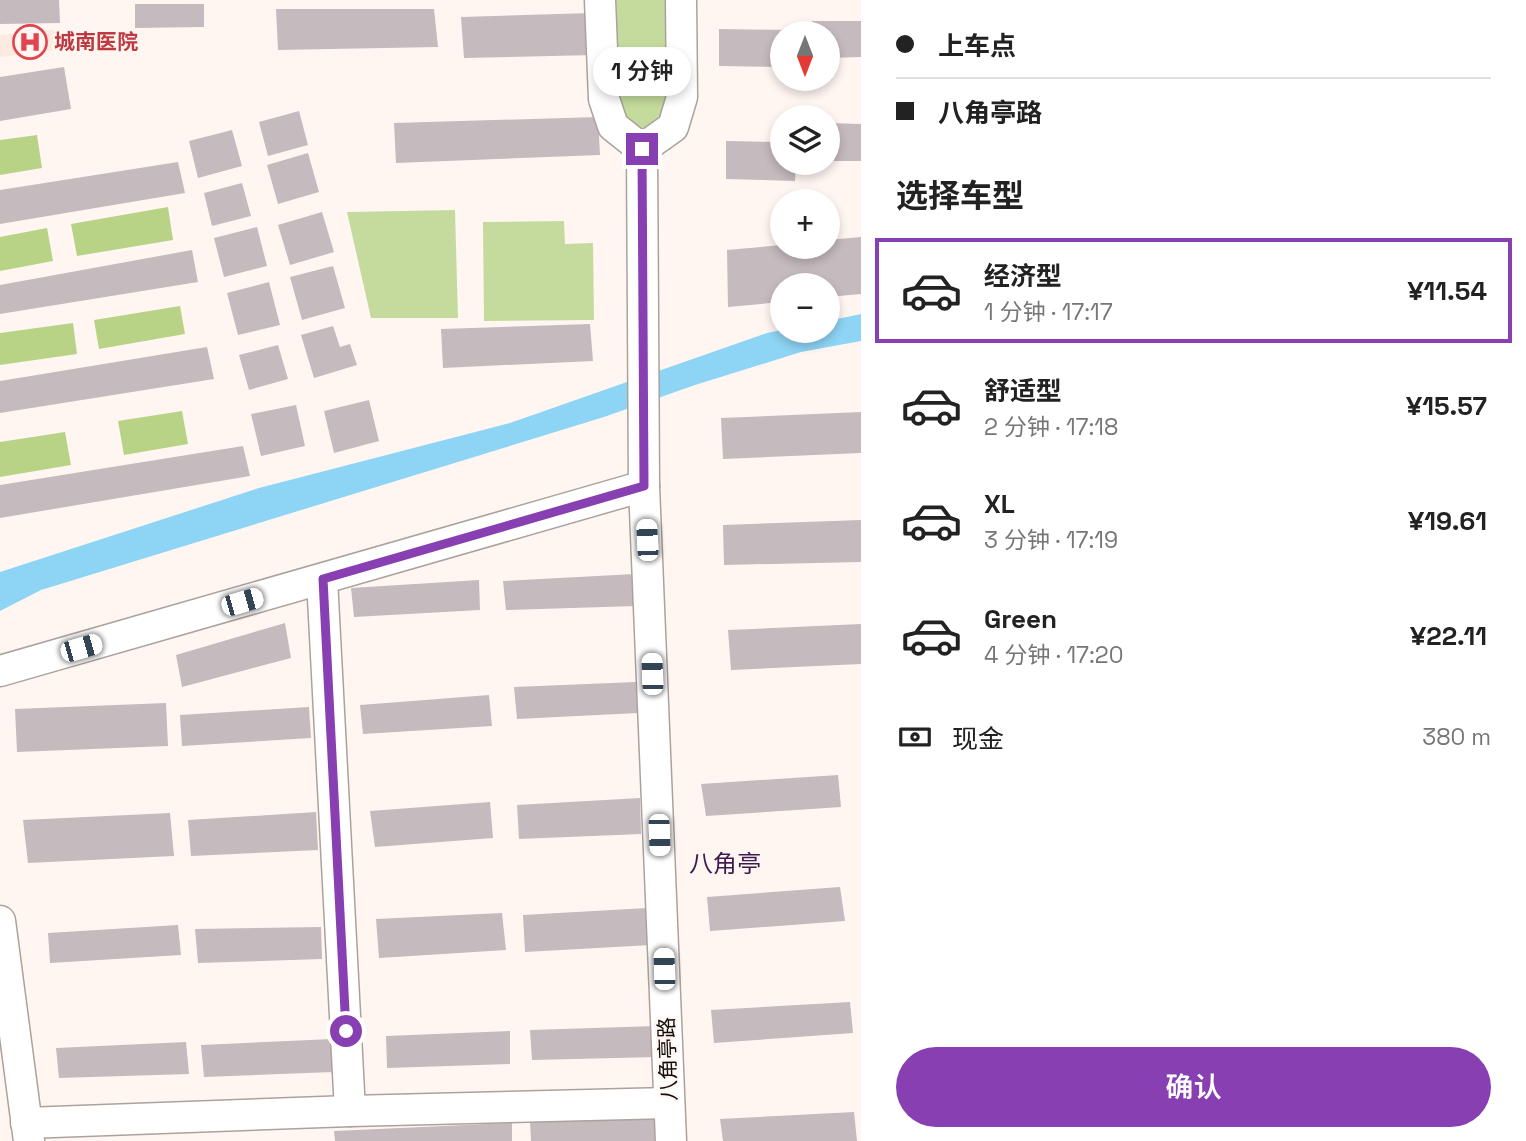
<!DOCTYPE html>
<html lang="zh">
<head>
<meta charset="utf-8">
<style>
  body { margin:0; font-family:"Space Grotesk","Noto Sans SC",sans-serif; background:#f6f6f6; color:#222; height:100vh; display:flex; flex-direction:column; font-size:26px; white-space:nowrap }
  * { box-sizing:border-box; margin:0 }
  p { font-size:23px; color:#767676 }
  .icon { flex:none; width:38px; height:38px; fill:none; stroke:currentColor; stroke-width:2; stroke-linecap:round; stroke-linejoin:round }
  .map { position:relative; flex:1; overflow:hidden }
  .drawer { display:flex; flex-direction:column; background:#fff; width:665px }
  .drawer>* { flex:none }
  .top-card { display:grid; align-content:center; height:154px; padding:0 35px; background:#fff }
  .needle { width:46px; rotate:180deg }
  .fabs { position:absolute; left:770px; top:21px; display:grid; gap:14px }
  .fabs a { display:grid; place-items:center; width:70px; height:70px; border-radius:50%; background:#fff; box-shadow:0 4px 10px #0003; font-size:35px }
  .end { position:absolute; width:32px; height:32px; margin:-16px; border:9px solid #883fb1; background:#fff; box-shadow:0 0 0 4px #fff }
  .from { border-radius:50% }
  .bubble { position:absolute; height:49px; border-radius:24px; background:#fff; box-shadow:0 4px 10px #0003; font-size:23px; font-weight:600; line-height:49px; text-align:center }
  .car { position:absolute; width:21px; height:42px; margin:-21px -10px; border-radius:9px; box-shadow:0 0 5px 2px #0007; background:linear-gradient(#fff 24%,#345 0 40%,#fff 0 76%,#345 0 86%,#fff 0) }
  .top-card b { display:flex; align-items:center; gap:24px; height:66px; font-size:26px }
  .top-card b+b { border-top:2px solid #e0e0e0 }
  .top-card i { width:18px; height:18px; background:#222 }
  ul { padding:0; list-style:none }
  li { display:flex; align-items:center; gap:21px; height:105px; margin:0 14px 10px; padding:0 21px; border:4px solid transparent; border-radius:0px }
  li div { flex:1 }
  li b { display:block; font-size:26px }
  li em { font-style:normal; font-weight:600 }
  li.on { border-color:#883fb1 }
  li>.icon { width:63px; height:63px; stroke-width:1.5 }
  h2 { padding:0 35px; font-size:32px; line-height:84px }
  .pay { display:flex; align-items:center; gap:18px; height:77px; padding:0 35px; font-size:26px }
  .pay p { margin-inline-start:auto }
  .cta { display:flex; gap:14px; margin-top:auto; padding:14px 35px }
  .cta a { flex:1; height:80px; border-radius:42px; background:#883fb1; color:#fff; font-size:28px; font-weight:600; line-height:80px; text-align:center }
  main { display:flex; flex:1; min-height:0 }
  .map>svg:first-child { display:block }
  .built { fill:#fdebe1 }
  .green { fill:#c4db9d }
  .forest { fill:#b8d386 }
  .water { fill:#8ed4f5 }
  .building { fill:#c5babe }
  .lines { fill:none; stroke-linecap:round; stroke-linejoin:round }
  .minor-casing { stroke:#aca29c; stroke-width:33 }
  .minor { stroke:#fff; stroke-width:30 }
  .route { stroke:#883fb1; stroke-width:9 }
  .labels { text-anchor:middle; stroke-width:5; stroke-linejoin:round; paint-order:stroke }
  .health-label { font-size:21px; font-weight:bold; fill:#be3a42; stroke:#fff6f2; text-anchor:start }
  .street-label { font-size:21px; fill:#100c0b; stroke:#fff6f2 }
  .quarter-label { font-size:24px; fill:#3c194f; stroke:#fff6f2 }
</style>
</head>
<body>
<main>
<div class="map">
<svg width="861" height="1141" viewBox="0 0 861 1141">
  <rect width="100%" height="100%" fill="#fff6f2"/>
  <path class="built" d="M60,29V50L0,57V35Z"/>
  <g class="green">
    <path d="M607,0H673L676,103L652,128L640,130L615,114Z"/>
    <path d="M455,210L458,318H371L347,212Z"/>
    <path d="M564,221L565,244L593,243L594,320L484,321L483,222Z"/>
  </g>
  <g class="forest">
    <path d="M37,135L42,168L0,175V140Z"/>
    <path d="M168,207L173,240L77,256L71,224Z"/>
    <path d="M47,228L53,261L0,271V237Z"/>
    <path d="M180,306L185,334L99,349L94,320Z"/>
    <path d="M73,323L77,354L0,365V333Z"/>
    <path d="M182,411L188,444L124,455L118,421Z"/>
    <path d="M65,432L71,465L0,477V442Z"/>
  </g>
  <path class="water" d="M861,314V341L801,352L695,385L604,417L41,590L0,611V572L259,488L510,423L767,333L782,330L828,331V321Z"/>
  <g class="building">
    <path d="M0,0H59L60,23L0,24Z"/>
    <path d="M135,4H204V27L135,28Z"/>
    <path d="M276,9H434L438,47L278,50Z"/>
    <path d="M591,13L595,55L464,58L461,17Z"/>
    <path d="M812,21H861V57L828,58V33H813Z"/>
    <path d="M719,29L788,30V33H782V67L719,66Z"/>
    <path d="M64,67L71,109L0,121V77Z"/>
    <path d="M299,111L308,145L268,156L259,122Z"/>
    <path d="M598,117L600,155L396,163L394,123Z"/>
    <path d="M828,123L861,124V161H828Z"/>
    <path d="M232,130L242,166L198,178L189,141Z"/>
    <path d="M726,141L782,142V163H796L795,181L726,179Z"/>
    <path d="M308,153L319,192L278,204L267,165Z"/>
    <path d="M178,162L185,193L0,224V190Z"/>
    <path d="M242,183L251,216L212,226L204,193Z"/>
    <path d="M322,212L334,252L290,265L278,225Z"/>
    <path d="M257,227L267,266L224,277L214,238Z"/>
    <path d="M861,237V294L828,297V285H782V302L728,307L727,250L782,245V247H828V240Z"/>
    <path d="M192,250L198,282L0,314V285Z"/>
    <path d="M333,266L345,308L302,320L290,277Z"/>
    <path d="M269,282L280,325L238,335L227,293Z"/>
    <path d="M590,324L593,361L443,368L441,329Z"/>
    <path d="M333,326L340,347L350,344L357,365L314,378L301,335Z"/>
    <path d="M278,345L288,379L249,390L239,355Z"/>
    <path d="M207,347L214,379L0,413V381Z"/>
    <path d="M369,400L379,441L334,453L324,411Z"/>
    <path d="M296,405L305,446L261,456L251,414Z"/>
    <path d="M861,412V453L723,459L721,418Z"/>
    <path d="M243,446L250,476L0,518V485Z"/>
    <path d="M861,520V562L724,565L723,525Z"/>
    <path d="M634,574L636,606L506,610L503,581Z"/>
    <path d="M479,580L480,610L354,617L351,588Z"/>
    <path d="M285,623L291,658L182,687L176,655Z"/>
    <path d="M861,624V664L731,670L728,630Z"/>
    <path d="M636,682L638,713L517,719L514,687Z"/>
    <path d="M489,695L492,726L363,734L360,705Z"/>
    <path d="M166,703L168,746L17,752L15,709Z"/>
    <path d="M309,707L311,738L182,746L180,715Z"/>
    <path d="M838,775L841,807L706,816L701,784Z"/>
    <path d="M640,798L641,834L519,839L517,805Z"/>
    <path d="M490,802L493,838L375,847L370,811Z"/>
    <path d="M316,812L318,850L191,856L188,820Z"/>
    <path d="M170,813L174,856L28,863L23,820Z"/>
    <path d="M840,887L845,921L710,931L707,897Z"/>
    <path d="M647,908L651,945L525,952L523,915Z"/>
    <path d="M502,913L506,950L379,958L376,919Z"/>
    <path d="M178,925L181,955L50,963L48,933Z"/>
    <path d="M321,927L322,959L198,963L195,929Z"/>
    <path d="M850,1002L853,1033L714,1043L711,1010Z"/>
    <path d="M657,1026L658,1057L532,1060L530,1030Z"/>
    <path d="M510,1031V1064L387,1068L386,1036Z"/>
    <path d="M332,1039L334,1072L204,1077L201,1045Z"/>
    <path d="M186,1042L189,1074L59,1078L56,1048Z"/>
    <path d="M854,1112L857,1141H723L720,1119Z"/>
    <path d="M662,1116L663,1141H531L530,1121Z"/>
    <path d="M512,1123V1141H335L334,1131Z"/>
  </g>
  <g class="lines">
    <g class="minor-casing">
      <g id="minor">
        <path d="M600,0L604,99L613,126L642,149"/>
        <path d="M642,149L644,486L671,1141"/>
        <path d="M642,149L673,127L682,97L681,0"/>
        <path d="M322,579L350,1111"/>
        <path d="M0,671L644,486"/>
        <path d="M0,921L29,1141"/>
        <path d="M26,1123L350,1111L669,1103"/>
      </g>
    </g>
    <use href="#minor" class="minor"/>
  </g>
  <g class="lines">
    <path class="route" d="M346,1031L323,579L644,486L642,149"/>
  </g>
  <defs>
    <g id="hospital-ring" transform="scale(1.75)"><circle r="9.5" fill="#fff6f2" stroke="#e0444e" stroke-width="1.5"/><path d="M-5-5h3v3.5h4V-5h3V5h-3V1.5h-4V5h-3Z" fill="#e0444e"/></g>
  </defs>
  <g fill-rule="evenodd">
    <use href="#hospital-ring" x="30" y="42"/>
  </g>
  <g class="labels">
    <g class="health-label">
      <text x="54" y="49">城南医院</text>
    </g>
    <g class="street-label">
      <text transform="translate(668 1059) rotate(-92)" y="7">八角亭路</text>
    </g>
    <g class="quarter-label">
      <text x="725" y="872">八角亭</text>
    </g>
  </g>
</svg>
<div class="fabs">
<a><svg class="needle" viewBox="-14 -14 28 28"><path d="M0-13l5 13h-10z" fill="#e53935"/><path d="M0 13l5-13h-10z" fill="#767676"/></svg></a>
<a><svg class="icon" aria-label="layers" viewBox="0 0 24 24"><path d="M12 4l9 5-9 5-9-5zM3 14l9 5 9-5"/></svg></a>
<a>+</a>
<a>−</a>
</div>
<i class="end from" style="left:346px;top:1031px"></i>
<i class="end" style="left:642px;top:149px"></i>
<div class="bubble" style="left:593px;top:47px;width:98px">1 分钟</div>
<i class="car" style="left:647px;top:540px;rotate:357deg"></i>
<i class="car" style="left:242px;top:602px;rotate:74deg"></i>
<i class="car" style="left:81px;top:648px;rotate:74deg"></i>
<i class="car" style="left:652px;top:674px;rotate:358deg"></i>
<i class="car" style="left:659px;top:835px;rotate:178deg"></i>
<i class="car" style="left:664px;top:969px;rotate:358deg"></i>
</div>
<section class="drawer">
<div class="top-card">
<b><i class="from"></i>上车点</b>
<b><i></i>八角亭路</b>
</div>
<h2>选择车型</h2>
<ul>
<li class="on"><svg class="icon" aria-label="car" viewBox="0 0 24 24"><path d="M5 17H2v-5l4-1 3-4h7l3 4 3 1v5h-3M9 17h6M6 11h13"/><circle cx="7" cy="17" r="2"/><circle cx="17" cy="17" r="2"/></svg><div><b>经济型</b><p>1 分钟 · 17:17</p></div><em>¥11.54</em></li>
<li><svg class="icon" aria-label="car" viewBox="0 0 24 24"><path d="M5 17H2v-5l4-1 3-4h7l3 4 3 1v5h-3M9 17h6M6 11h13"/><circle cx="7" cy="17" r="2"/><circle cx="17" cy="17" r="2"/></svg><div><b>舒适型</b><p>2 分钟 · 17:18</p></div><em>¥15.57</em></li>
<li><svg class="icon" aria-label="car" viewBox="0 0 24 24"><path d="M5 17H2v-5l4-1 3-4h7l3 4 3 1v5h-3M9 17h6M6 11h13"/><circle cx="7" cy="17" r="2"/><circle cx="17" cy="17" r="2"/></svg><div><b>XL</b><p>3 分钟 · 17:19</p></div><em>¥19.61</em></li>
<li><svg class="icon" aria-label="car" viewBox="0 0 24 24"><path d="M5 17H2v-5l4-1 3-4h7l3 4 3 1v5h-3M9 17h6M6 11h13"/><circle cx="7" cy="17" r="2"/><circle cx="17" cy="17" r="2"/></svg><div><b>Green</b><p>4 分钟 · 17:20</p></div><em>¥22.11</em></li>
</ul>
<div class="pay"><svg class="icon" aria-label="cash" viewBox="0 0 24 24"><path d="M3 7h18v10H3z"/><circle cx="12" cy="12" r="2"/></svg>现金<p>380 m</p></div>
<div class="cta"><a>确认</a></div>
</section>
</main>
</body>
</html>
